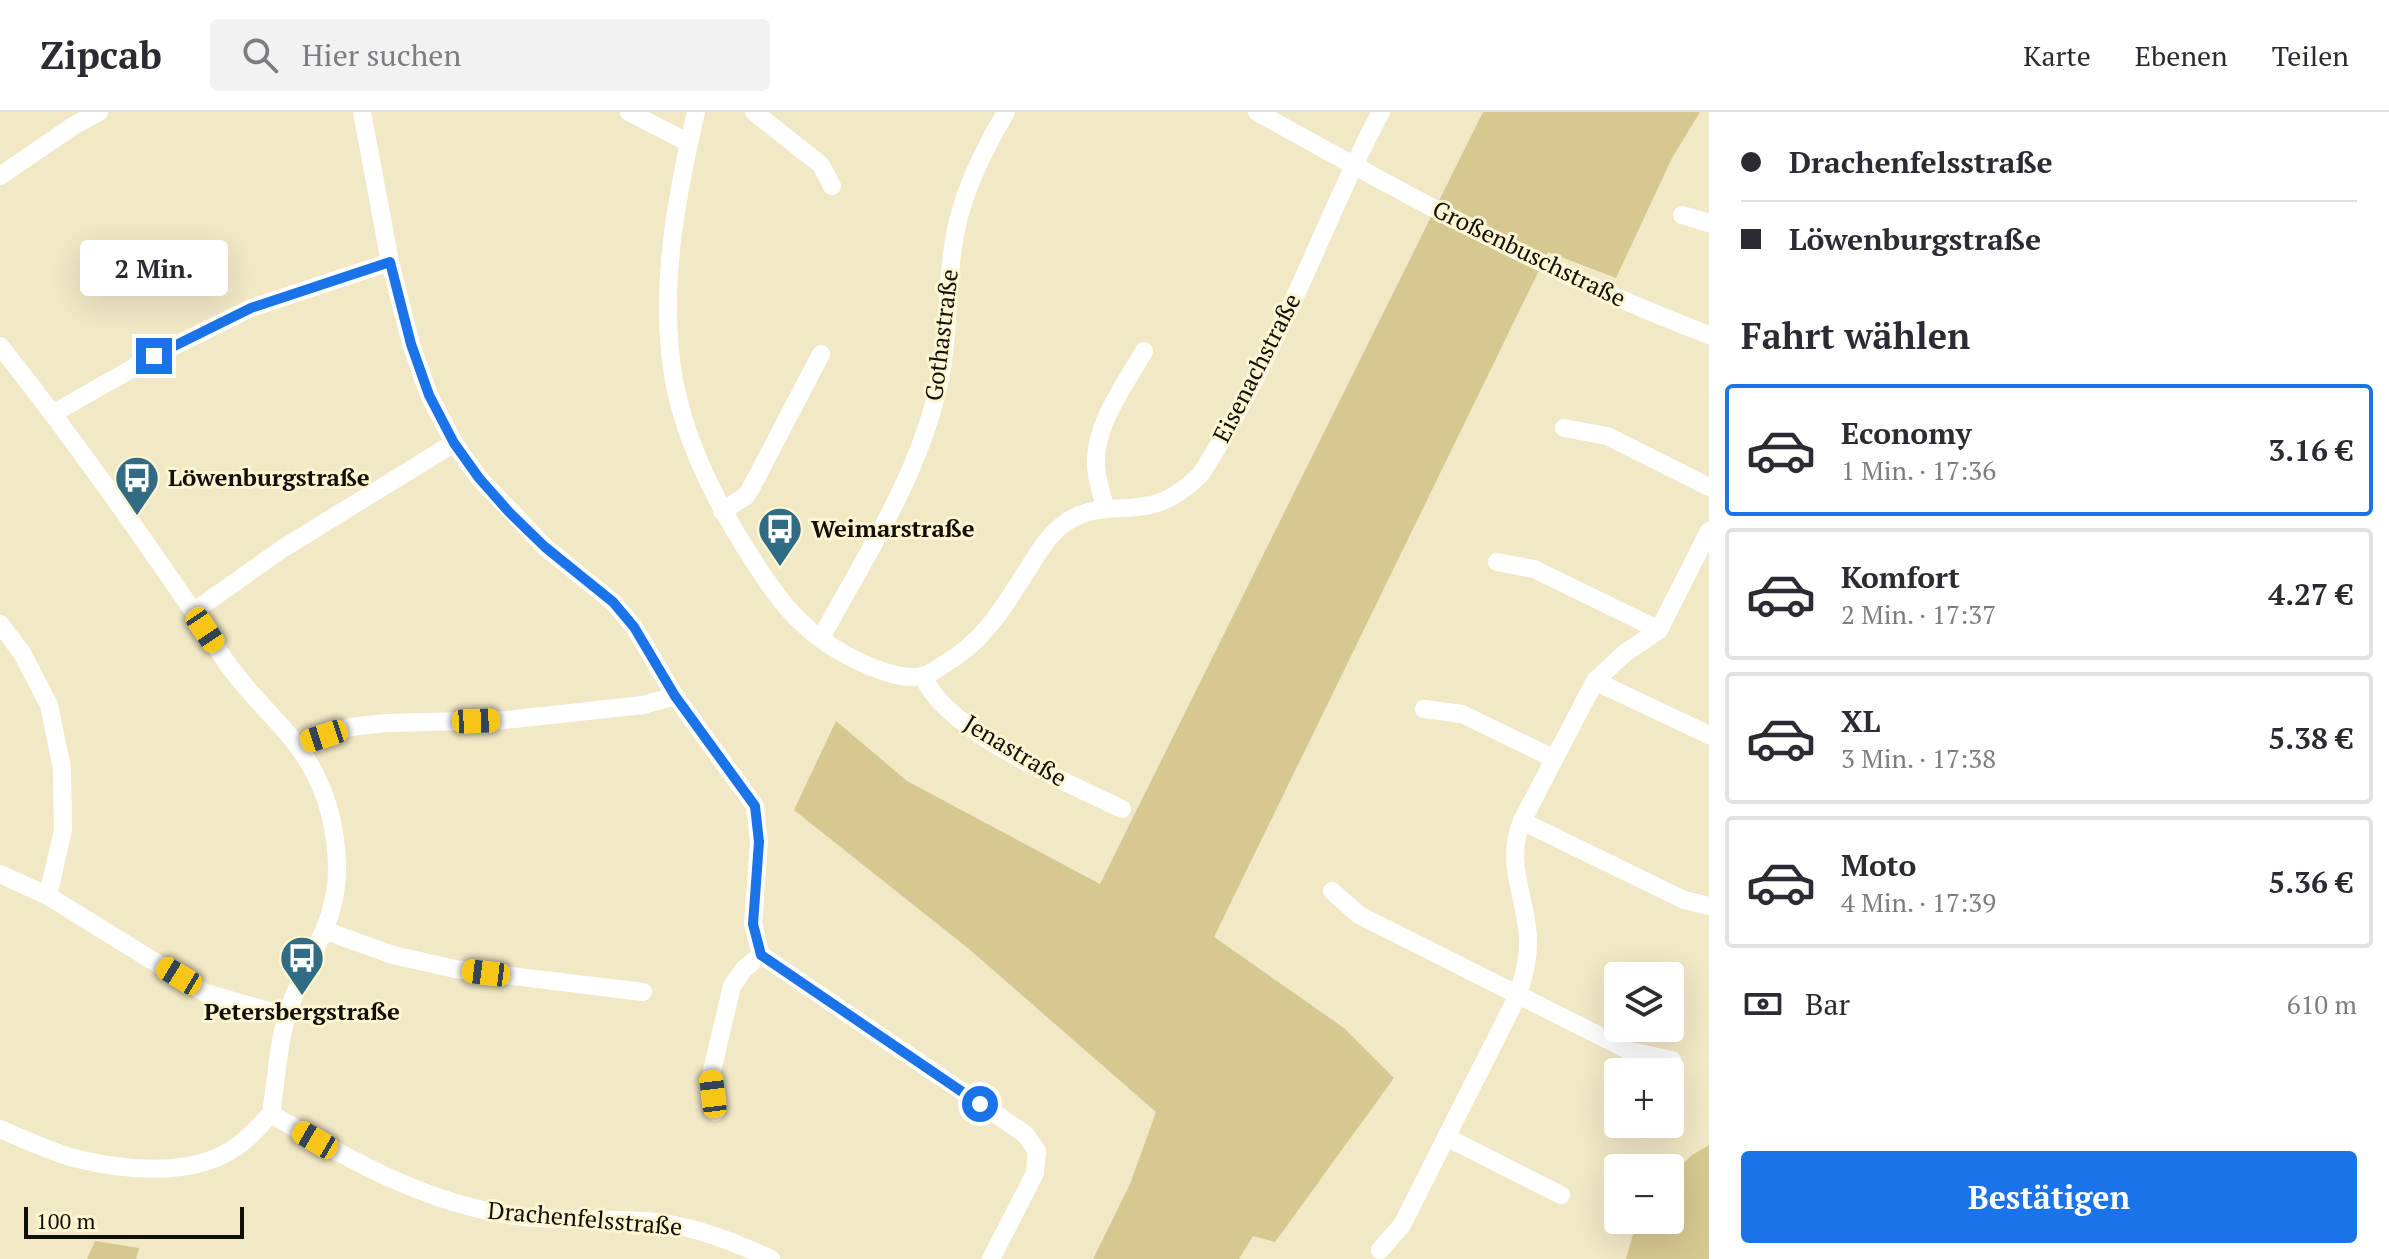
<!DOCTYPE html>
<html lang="de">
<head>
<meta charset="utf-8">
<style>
  body { margin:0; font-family:"PT Serif",serif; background:#f2f2f3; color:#2b2b33; height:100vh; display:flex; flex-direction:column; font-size:30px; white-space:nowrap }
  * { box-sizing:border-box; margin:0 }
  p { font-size:26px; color:#7c7c81 }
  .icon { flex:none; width:44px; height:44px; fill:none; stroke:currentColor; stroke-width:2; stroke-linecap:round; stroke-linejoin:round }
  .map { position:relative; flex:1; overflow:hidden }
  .panel { display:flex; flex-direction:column; background:#fff; width:680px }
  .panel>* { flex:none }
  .banner { display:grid; align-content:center; height:176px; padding:0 32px; background:#fff }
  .tools { position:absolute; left:1604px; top:850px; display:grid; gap:16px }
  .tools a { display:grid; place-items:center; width:80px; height:80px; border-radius:8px; background:#fff; box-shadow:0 8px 32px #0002; font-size:40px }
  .scale { position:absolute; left:24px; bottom:20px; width:220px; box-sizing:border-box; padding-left:8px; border:4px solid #120f05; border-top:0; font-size:22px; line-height:28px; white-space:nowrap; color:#120f05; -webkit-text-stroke:6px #fef5d3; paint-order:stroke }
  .end { position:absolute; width:36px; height:36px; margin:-18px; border:10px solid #1a73e8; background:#fff; box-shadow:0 0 0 4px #fff }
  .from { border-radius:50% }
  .bubble { position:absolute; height:56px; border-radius:8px; background:#fff; box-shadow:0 8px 32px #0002; font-size:26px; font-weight:700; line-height:56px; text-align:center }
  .car { position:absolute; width:24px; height:48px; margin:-24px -12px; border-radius:10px; box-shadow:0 0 6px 2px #0007; background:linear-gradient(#f5c518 24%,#345 0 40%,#f5c518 0 76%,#345 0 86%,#f5c518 0) }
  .banner b { display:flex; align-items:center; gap:28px; height:76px; font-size:30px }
  .banner b+b { border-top:2px solid #e1e1e2 }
  .banner i { width:20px; height:20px; background:#2b2b33 }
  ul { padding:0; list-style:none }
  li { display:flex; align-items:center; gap:24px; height:132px; margin:0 16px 12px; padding:0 16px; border:4px solid #e1e1e2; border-radius:8px }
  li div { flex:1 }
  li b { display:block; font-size:30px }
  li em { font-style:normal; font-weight:700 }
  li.on { border-color:#1a73e8 }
  li>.icon { width:72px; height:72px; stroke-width:1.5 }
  h2 { padding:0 32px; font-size:36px; line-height:96px }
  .pay { display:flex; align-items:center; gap:20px; height:88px; padding:0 32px; font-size:30px }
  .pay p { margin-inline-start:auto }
  .cta { display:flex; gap:16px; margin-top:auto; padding:16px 32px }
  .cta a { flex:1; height:92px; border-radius:8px; background:#1a73e8; color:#fff; font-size:32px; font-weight:700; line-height:92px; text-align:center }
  header { display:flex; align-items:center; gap:48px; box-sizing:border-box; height:112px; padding:0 40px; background:#fff; border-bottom:2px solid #e1e1e2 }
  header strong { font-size:38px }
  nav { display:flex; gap:44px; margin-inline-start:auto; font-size:28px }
  .search { width:560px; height:72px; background:#f2f2f3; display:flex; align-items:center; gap:20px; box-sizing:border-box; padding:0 28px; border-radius:8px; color:#7c7c81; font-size:30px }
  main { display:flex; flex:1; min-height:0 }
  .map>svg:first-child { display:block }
  .green { fill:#d6c890 }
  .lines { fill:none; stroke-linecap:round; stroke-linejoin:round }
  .minor { stroke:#fff; stroke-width:18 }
  .route { stroke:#1a73e8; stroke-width:10 }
  .labels { text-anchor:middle; stroke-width:6; stroke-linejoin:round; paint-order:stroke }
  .street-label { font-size:24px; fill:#120f05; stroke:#fef5d3 }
  .poi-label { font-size:24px; font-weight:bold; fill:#120f05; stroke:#fef5d3; text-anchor:start }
</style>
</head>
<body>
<header>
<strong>Zipcab</strong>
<div class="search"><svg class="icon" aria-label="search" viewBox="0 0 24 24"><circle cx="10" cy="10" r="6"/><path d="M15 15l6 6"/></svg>Hier suchen</div>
<nav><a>Karte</a><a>Ebenen</a><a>Teilen</a></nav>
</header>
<main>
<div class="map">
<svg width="1709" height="1147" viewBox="0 0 1709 1147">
  <rect width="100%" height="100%" fill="#f1e8c6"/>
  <g class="green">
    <path d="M1483,0H1700L1672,46L1616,166L1548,140L1214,825L1344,916L1394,966L1275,1130L1253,1124L1239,1147H1093L1130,1072L1156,1000L969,837L794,698L836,609L907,669L1100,772Z"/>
    <path d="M1709,1033V1147H1626L1637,1108H1670V1065L1692,1043Z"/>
    <path d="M95,1129L139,1136L136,1147H87Z"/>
  </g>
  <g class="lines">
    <g class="minor">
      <path d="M362,0L390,150L411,232L429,283L454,331L479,366L545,435L613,490L634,515L675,584L755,694L759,730L753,812L761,843L1025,1022L1037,1039L1035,1061L991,1147"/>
      <path d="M629,0L689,31"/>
      <path d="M696,0C678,78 662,159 670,239C677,315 711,382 751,445C766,468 782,493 803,512C821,530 846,544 869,554C884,560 905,568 922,564C929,563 937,557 943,553C982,531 1003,497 1026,460C1038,441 1049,421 1068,409C1098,391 1120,400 1150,393C1170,389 1187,376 1201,362C1238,304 1269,240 1298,178C1326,117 1349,59 1381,0"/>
      <path d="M754,0L821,53L832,74"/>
      <path d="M1257,0C1404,82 1551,163 1709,223"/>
      <path d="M0,64L73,14L99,0"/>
      <path d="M1682,103L1709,111"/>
      <path d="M0,234C68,319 131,409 193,499C205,517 216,537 230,555C256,592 296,622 316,664C329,690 336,722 337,752C339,811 305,848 288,900C278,932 276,969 271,1002"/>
      <path d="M54,301L154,244L251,196L390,150"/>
      <path d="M1564,316L1607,324L1709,375"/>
      <path d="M1105,395C1102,382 1096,367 1096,353C1094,313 1125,273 1144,239"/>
      <path d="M722,399L746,384L751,376L821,242"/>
      <path d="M1497,450L1534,457L1659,518"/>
      <path d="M193,500L282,437L454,331"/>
      <path d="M0,512L22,541L49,593L62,656L63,718L48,784"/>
      <path d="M821,526C864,447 916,368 937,280C949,233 946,182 953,135C959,87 982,41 1006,0"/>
      <path d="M923,564C946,620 1068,671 1122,697"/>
      <path d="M1595,569L1709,623"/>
      <path d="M1424,597L1462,602L1553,646"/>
      <path d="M297,633L351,615L386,611L506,608L643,593L675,584"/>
      <path d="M1522,709L1684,788L1709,794"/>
      <path d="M0,762L48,784L205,881L287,904"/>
      <path d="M1332,779L1359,803L1630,939L1672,948"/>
      <path d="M326,819L393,843L455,857L643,880"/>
      <path d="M715,1000L711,963L732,874L744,857L761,843"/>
      <path d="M271,1002C348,1047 426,1092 516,1104C562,1110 609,1105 656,1110C697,1115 734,1130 771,1147"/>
      <path d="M0,1017C24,1027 49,1039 74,1046C121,1058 187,1065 230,1039C246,1030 258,1015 271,1002"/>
      <path d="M1446,1025L1561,1083"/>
      <path d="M1380,1138L1402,1113L1518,883C1523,865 1529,847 1528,827C1527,787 1504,751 1522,709L1595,569L1625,541L1659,518L1709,419"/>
    </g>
  </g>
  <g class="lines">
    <path class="route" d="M154,244L251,196L390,150L411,232L429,283L454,331L479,366L509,400L545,435L613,490L634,515L675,584L755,694L759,730L753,812L761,843L980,992"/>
  </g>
  <defs>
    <g id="bus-pin" transform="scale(2.3)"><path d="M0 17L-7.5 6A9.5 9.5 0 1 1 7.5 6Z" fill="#316c84" stroke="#fef5d3"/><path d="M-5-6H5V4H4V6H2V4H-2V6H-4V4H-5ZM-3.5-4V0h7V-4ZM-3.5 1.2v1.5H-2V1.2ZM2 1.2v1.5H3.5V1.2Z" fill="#fff"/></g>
  </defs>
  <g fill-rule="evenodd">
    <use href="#bus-pin" x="137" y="366"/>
    <use href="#bus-pin" x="780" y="417"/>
    <use href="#bus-pin" x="302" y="846"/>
  </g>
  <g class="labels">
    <g class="street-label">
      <text transform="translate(1529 142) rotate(26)" y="8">Großenbuschstraße</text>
      <text transform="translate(942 223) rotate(-83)" y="8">Gothastraße</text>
      <text transform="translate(1257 256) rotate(-63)" y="8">Eisenachstraße</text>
      <text transform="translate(1015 639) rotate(31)" y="8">Jenastraße</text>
      <text transform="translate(585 1107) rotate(5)" y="8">Drachenfelsstraße</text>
    </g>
    <g class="poi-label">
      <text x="168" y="374">Löwenburgstraße</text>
      <text x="811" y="425">Weimarstraße</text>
      <text x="302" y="908" text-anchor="middle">Petersbergstraße</text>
    </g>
  </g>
</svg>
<div class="tools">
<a><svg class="icon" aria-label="layers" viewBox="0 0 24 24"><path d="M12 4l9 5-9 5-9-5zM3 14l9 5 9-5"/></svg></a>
<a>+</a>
<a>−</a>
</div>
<div class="scale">100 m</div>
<i class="end from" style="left:980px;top:992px"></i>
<i class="end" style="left:154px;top:244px"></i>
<div class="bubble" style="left:80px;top:128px;width:148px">2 Min.</div>
<i class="car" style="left:205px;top:518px;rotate:146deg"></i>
<i class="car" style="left:476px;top:609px;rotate:88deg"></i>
<i class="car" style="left:324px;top:624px;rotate:252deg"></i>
<i class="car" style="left:486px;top:861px;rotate:277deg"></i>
<i class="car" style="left:179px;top:864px;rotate:301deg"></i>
<i class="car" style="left:713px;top:982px;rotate:353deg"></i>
<i class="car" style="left:315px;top:1028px;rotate:300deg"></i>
</div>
<section class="panel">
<div class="banner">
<b><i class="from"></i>Drachenfelsstraße</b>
<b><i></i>Löwenburgstraße</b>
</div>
<h2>Fahrt wählen</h2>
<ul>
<li class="on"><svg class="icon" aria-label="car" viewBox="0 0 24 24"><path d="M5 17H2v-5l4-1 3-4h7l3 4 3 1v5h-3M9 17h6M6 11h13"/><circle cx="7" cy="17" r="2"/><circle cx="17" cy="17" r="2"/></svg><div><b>Economy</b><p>1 Min. · 17:36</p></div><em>3.16 €</em></li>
<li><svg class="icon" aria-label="car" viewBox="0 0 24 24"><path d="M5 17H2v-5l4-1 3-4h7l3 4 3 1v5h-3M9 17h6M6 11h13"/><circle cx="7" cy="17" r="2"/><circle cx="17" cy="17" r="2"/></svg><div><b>Komfort</b><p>2 Min. · 17:37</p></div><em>4.27 €</em></li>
<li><svg class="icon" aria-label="car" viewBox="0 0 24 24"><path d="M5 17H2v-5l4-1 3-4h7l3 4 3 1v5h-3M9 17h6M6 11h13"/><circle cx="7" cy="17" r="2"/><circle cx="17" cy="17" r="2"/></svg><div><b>XL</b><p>3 Min. · 17:38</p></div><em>5.38 €</em></li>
<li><svg class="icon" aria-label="car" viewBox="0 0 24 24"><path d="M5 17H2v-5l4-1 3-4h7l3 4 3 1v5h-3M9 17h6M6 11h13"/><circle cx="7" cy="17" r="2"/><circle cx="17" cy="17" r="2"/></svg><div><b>Moto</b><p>4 Min. · 17:39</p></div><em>5.36 €</em></li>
</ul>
<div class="pay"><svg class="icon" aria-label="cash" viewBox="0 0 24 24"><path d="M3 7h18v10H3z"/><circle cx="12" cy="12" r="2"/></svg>Bar<p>610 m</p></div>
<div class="cta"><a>Bestätigen</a></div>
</section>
</main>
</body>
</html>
